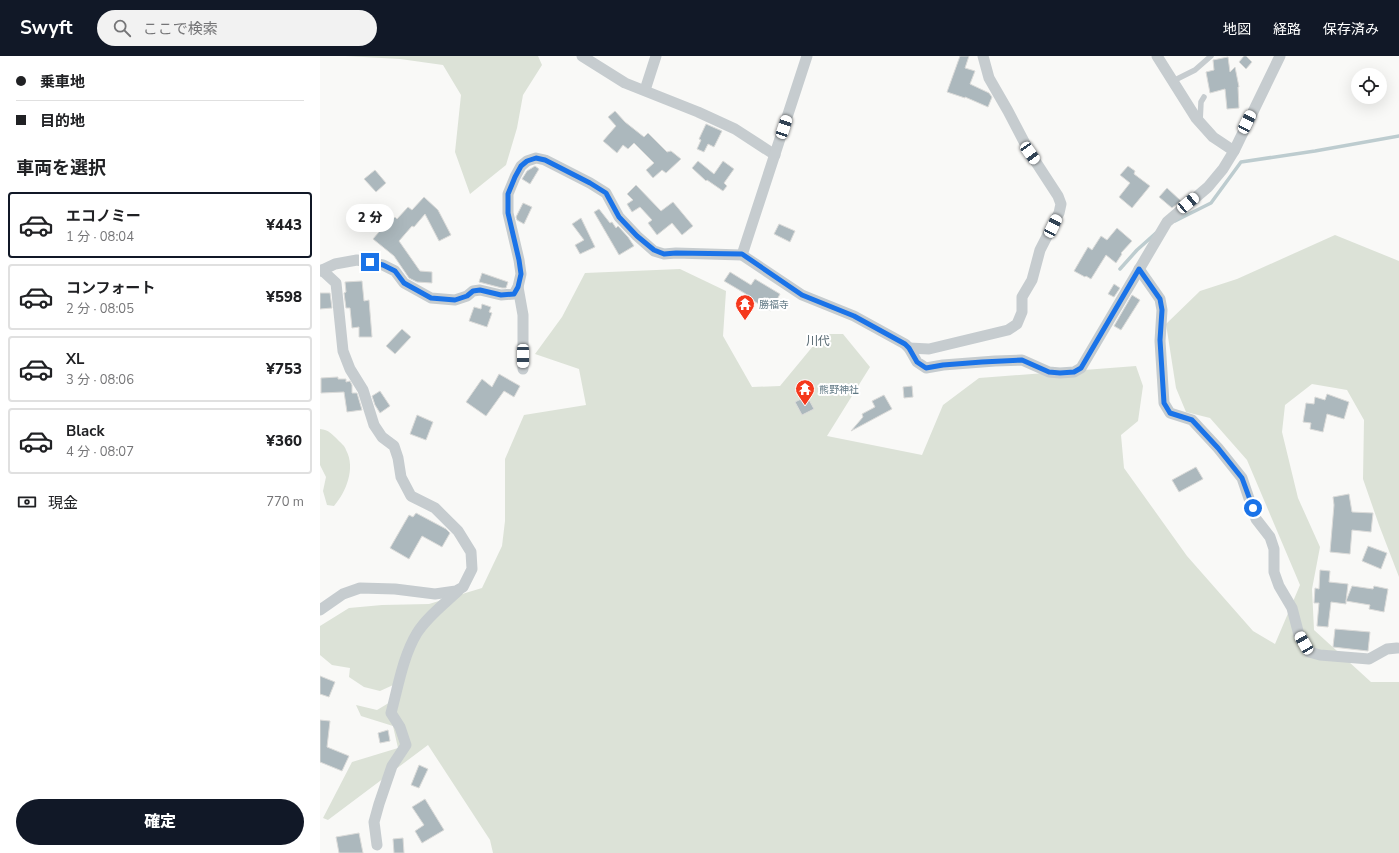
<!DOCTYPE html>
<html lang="ja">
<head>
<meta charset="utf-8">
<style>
  body { margin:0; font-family:"Nunito Sans","Noto Sans JP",sans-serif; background:#f2f2f2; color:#202124; height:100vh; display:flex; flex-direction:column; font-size:15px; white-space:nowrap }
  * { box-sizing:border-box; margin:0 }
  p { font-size:13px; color:#757577 }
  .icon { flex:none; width:22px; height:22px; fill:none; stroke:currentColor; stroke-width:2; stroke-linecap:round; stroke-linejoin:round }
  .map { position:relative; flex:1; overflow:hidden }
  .drawer { display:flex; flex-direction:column; background:#fff; width:320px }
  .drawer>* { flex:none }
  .top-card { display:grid; align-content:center; height:88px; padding:0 16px; background:#fff }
  .buttons { position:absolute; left:1031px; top:12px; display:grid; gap:8px }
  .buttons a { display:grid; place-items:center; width:36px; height:36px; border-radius:50%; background:#fff; box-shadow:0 4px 16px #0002; font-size:20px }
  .end { position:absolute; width:18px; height:18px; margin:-9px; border:5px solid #1a73e8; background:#fff; box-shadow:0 0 0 2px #fff }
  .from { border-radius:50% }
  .bubble { position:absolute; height:28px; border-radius:14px; background:#fff; box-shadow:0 4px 16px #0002; font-size:13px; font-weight:800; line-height:28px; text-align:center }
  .car { position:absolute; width:12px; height:24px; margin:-12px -6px; border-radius:5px; box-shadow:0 0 3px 1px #0007; background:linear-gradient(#fff 24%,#345 0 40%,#fff 0 76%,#345 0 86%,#fff 0) }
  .top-card b { display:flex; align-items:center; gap:14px; height:38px; font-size:15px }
  .top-card b+b { border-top:1px solid #e0e0e0 }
  .top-card i { width:10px; height:10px; background:#202124 }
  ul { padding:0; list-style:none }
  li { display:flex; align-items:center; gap:12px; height:66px; margin:0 8px 6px; padding:0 8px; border:2px solid #e0e0e0; border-radius:4px }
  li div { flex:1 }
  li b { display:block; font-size:15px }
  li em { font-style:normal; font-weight:800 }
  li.selected { border-color:#111827 }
  li>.icon { width:36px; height:36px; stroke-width:1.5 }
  h2 { padding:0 16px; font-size:18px; line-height:48px }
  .pay { display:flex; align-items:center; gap:10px; height:44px; padding:0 16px; font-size:15px }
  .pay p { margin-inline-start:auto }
  .cta { display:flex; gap:8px; margin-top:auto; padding:8px 16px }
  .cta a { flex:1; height:46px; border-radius:24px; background:#111827; color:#fff; font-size:16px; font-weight:800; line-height:46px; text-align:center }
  header { display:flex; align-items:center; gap:24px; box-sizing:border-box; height:56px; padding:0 20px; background:#111827; color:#fff }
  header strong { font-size:19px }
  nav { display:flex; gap:22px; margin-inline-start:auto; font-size:14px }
  .search { width:280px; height:36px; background:#f2f2f2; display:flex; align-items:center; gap:10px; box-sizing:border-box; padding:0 14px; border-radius:22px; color:#757577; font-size:15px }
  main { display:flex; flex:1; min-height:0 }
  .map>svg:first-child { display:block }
  .green { fill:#dce2d7 }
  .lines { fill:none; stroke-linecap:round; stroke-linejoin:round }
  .stream { stroke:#bdcccf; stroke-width:3.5 }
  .building { fill:#acb8bd; stroke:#dbdbd9 }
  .service { stroke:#c6cccf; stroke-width:5.5 }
  .minor { stroke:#c6cccf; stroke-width:11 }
  .route { stroke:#1a73e8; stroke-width:5 }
  .labels { text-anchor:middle; stroke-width:4; stroke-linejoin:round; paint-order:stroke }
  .poi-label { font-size:10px; fill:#617985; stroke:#fff; text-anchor:start }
  .quarter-label { font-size:12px; fill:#54666f; stroke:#fff }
</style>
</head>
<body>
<header>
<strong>Swyft</strong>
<div class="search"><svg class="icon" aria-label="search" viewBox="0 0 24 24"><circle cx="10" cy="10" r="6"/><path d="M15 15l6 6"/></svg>ここで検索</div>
<nav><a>地図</a><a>経路</a><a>保存済み</a></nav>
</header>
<main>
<section class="drawer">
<div class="top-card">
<b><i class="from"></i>乗車地</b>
<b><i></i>目的地</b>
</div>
<h2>車両を選択</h2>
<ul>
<li class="selected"><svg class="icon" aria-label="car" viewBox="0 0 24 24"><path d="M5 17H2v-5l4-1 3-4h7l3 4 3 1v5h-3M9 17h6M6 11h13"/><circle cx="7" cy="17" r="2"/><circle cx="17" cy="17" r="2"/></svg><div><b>エコノミー</b><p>1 分 · 08:04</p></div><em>¥443</em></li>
<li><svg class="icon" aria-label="car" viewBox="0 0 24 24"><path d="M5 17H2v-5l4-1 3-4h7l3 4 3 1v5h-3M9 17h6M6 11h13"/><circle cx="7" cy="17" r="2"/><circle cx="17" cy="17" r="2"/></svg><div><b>コンフォート</b><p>2 分 · 08:05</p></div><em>¥598</em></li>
<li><svg class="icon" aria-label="car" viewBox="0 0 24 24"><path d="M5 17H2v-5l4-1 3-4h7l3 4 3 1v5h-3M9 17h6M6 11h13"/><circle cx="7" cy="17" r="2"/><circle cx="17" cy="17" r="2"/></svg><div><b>XL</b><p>3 分 · 08:06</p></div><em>¥753</em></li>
<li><svg class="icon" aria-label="car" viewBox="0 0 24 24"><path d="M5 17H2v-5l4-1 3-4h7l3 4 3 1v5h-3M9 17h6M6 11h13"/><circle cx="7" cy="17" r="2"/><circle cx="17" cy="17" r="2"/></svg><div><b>Black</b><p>4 分 · 08:07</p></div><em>¥360</em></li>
</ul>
<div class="pay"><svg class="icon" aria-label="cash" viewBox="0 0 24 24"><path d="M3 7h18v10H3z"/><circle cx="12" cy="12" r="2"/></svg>現金<p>770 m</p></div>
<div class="cta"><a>確定</a></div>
</section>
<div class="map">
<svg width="1079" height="797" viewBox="0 0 1079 797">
  <rect width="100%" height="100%" fill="#f9f9f7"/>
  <g class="green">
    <path d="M25,0H218L222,9L203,39L197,72L186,109L150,138L135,96L141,39L123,9L80,3Z"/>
    <path d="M1015,179L1079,205V521L1059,469L1043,423L1044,364L1027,334L992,328L965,349L962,376L978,442L1000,491L992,533L994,574L1051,626H1079V797H173L170,784L108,689L8,764L3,762L32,706L78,692L73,670L41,660L36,649L57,654L77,642L82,625L60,635L44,631L29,621L30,612L12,609L0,599V570L29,552L62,549L109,548L162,532L182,490L185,465V403L204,359L266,349L259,313L215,298L242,261L265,217L360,213L406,235L403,280L432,331L460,330L503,278H523L550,311L507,380L602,399L623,349L659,322L816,310L823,330L818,365L801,379L804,412L867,500L933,575L955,588L980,529L927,404L890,362L866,356L856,332L846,268L880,235L917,223Z"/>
    <path d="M0,373C9,374 12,378 18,384C21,387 25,390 26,394C36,412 26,436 14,450L7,449L3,435L6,421L0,409Z"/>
  </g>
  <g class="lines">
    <g class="stream">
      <path d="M855,165L891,147L921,106L995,95L1079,80"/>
      <path d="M800,213L817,194L836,177"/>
    </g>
  </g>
  <g class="building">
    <path d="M640,0H649L645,12L655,15L650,28L669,37L672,41L668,51L645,41V42L627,36Z"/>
    <path d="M924,0H926L932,6L926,13L919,6Z"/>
    <path d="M908,1L910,16L915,11L919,31H918L919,52L907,53L905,33L890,37L886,16L894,14L893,4Z"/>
    <path d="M295,55L305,66L324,81L328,77L347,96L351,95L361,103L346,117L342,114L333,122L326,114L334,107L314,87L308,93L303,89L297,97L283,85L296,70L288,61Z"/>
    <path d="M386,68L402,75L394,91L388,88L384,96L377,93L381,84L379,83Z"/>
    <path d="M378,105L394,118L403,105L414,113L404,127L407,130L403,135L387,124L386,125L372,112Z"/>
    <path d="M215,110L219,113L210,128L202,123L207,115Z"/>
    <path d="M808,110L815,115L814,118L830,130L812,152L799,141L810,127L800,119Z"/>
    <path d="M55,114L66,127L56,136L44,123Z"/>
    <path d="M316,129L341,155L353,146L373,170L362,179L352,167L337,179L328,167L332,164L320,151L312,156L307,148L313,144L307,138Z"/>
    <path d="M847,132L861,145L852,152L839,141Z"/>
    <path d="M104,141L118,154L131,179L119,185L105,158L94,171L92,170L79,185L100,215L112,216V227L97,226L89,222L74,200L53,183L64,170L62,168L70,159L74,162L75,161L77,163L88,151L92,154Z"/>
    <path d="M203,147L212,151L204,168L197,164L196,161Z"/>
    <path d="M279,153L290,167L292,166L296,172L298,170L308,181L314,190L299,199L274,156Z"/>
    <path d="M261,162L275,191L260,198L255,189L264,184L252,168Z"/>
    <path d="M459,168L475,175L470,186L454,178Z"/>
    <path d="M797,172L812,185L801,197L802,198L796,207L786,199L771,223L766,220L765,221L754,215L768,191L772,194L781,180L787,184Z"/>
    <path d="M410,216L431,229L435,223L460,238L451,255L425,240L426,238L404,225Z"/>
    <path d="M162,217L188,226L186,232H182L159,226Z"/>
    <path d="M42,225L44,245L49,244L52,281H39V271L32,272L30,252H26L24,237L26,236L25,226Z"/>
    <path d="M794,228L800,232L794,241L788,238Z"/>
    <path d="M0,237H10L12,252L0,253Z"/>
    <path d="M812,239L820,244L801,274L794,270Z"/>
    <path d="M162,248L171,251L169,256L172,257L167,271L149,265L154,251L161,253Z"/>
    <path d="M82,273L91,281L75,298L66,290Z"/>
    <path d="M179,318L200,330L194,341L184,335L166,360L146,346L162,323L172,331Z"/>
    <path d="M18,321V323H26V326L30,325L32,329V337H37L42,354L27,356L24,336L1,337V322Z"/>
    <path d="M592,330L593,341L584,342L583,331Z"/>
    <path d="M60,335L70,350L60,357L55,349L52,340Z"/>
    <path d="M1007,338L1029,346L1024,363L1007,358L1003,376L990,373L991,367L983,366L986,347L994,348L995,341L1005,344Z"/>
    <path d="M564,339L572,353L531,375L543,361L542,358L555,351L552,345Z"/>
    <path d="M487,340L494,353L482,359L475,346Z"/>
    <path d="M97,359L113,366L106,384L90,378Z"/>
    <path d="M876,411L883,423L859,436L852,424Z"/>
    <path d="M1029,438L1032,456L1053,457L1051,476L1032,474L1030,498L1010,496L1014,449L1013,441Z"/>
    <path d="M96,457L126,473L130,477L122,491L102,480L89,503L70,492L89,459L93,461Z"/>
    <path d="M1048,490L1067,497L1061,513L1042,505Z"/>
    <path d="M1000,514L1010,515L1009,526L1028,528L1026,545L1032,530L1053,533L1054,530L1068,533L1064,556L1049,553L1050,549L1026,545V548L1011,546L1008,571L997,570L999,547H994L995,532L999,533Z"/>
    <path d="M1015,573L1050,576L1048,595L1013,591Z"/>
    <path d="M0,620L15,626L9,641L0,638Z"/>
    <path d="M0,664L10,665L7,691L29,700L22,715L0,706Z"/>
    <path d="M68,674L70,685L60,687L58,677Z"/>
    <path d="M99,709L108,713L99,732L91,729Z"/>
    <path d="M105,743L124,774L102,787L95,775L104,769L92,751Z"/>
    <path d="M39,777L43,797H19L16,781Z"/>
    <path d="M83,782L84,797H74L73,783Z"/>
  </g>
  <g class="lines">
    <g class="service">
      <path d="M853,25L875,14L891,0"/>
      <path d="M880,66L881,46L884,41"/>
    </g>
    <g class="minor">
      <path d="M262,0L305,27L378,56L415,73L455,99"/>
      <path d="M837,0L876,62L893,81L914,95"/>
      <path d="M325,34L336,0"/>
      <path d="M422,199L487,0"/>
      <path d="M819,213L840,243L842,254L840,285L844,347L850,357L872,364L898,392L922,422L936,463L950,481L954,493V516L959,530L972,552L979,579L989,596L1000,599L1049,603L1067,593L1077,592"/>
      <path d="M0,215L15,208L37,204L63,209L75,215L84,227L111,242L135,244L147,240L153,235L160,234L181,239L194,238L198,231L201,218L199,204L188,157V138L195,121L201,110L207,105L216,102L225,104L270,127L286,137L299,161L317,180L334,195L344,198L356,197L422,199L482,239L534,260L585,288L589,292L597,306L606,312L623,309L675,305L702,304L729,316L740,317L754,316L761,312L847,166L888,131L903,113L914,95L960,0"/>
      <path d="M198,231L203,259V313"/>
      <path d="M589,292L609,293L688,274L697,268L702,256V241L712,224L720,194L739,157L741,148L738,140L710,97L688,55L669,22L663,0"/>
      <path d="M0,554L23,538L40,532L75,533L115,538L136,535L143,531L152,513L151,496L138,475L115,452L91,440L81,421L78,402L74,390L62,381L54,369L43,334L30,313L23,295L16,227L2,214"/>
      <path d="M57,789L54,766L59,748L72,710L86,689L80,671L71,657C78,631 83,600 97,577C107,561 124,548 138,535"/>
    </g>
  </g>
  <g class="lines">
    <path class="route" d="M50,206L63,209L75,215L84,227L111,242L135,244L147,240L153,235L160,234L181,239L194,238L198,231L201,218L199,204L188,157V138L195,121L201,110L207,105L216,102L225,104L270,127L286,137L299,161L317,180L334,194L344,198L356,197L422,198L482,239L534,260L585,288L589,292L597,306L606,312L623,309L662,306L702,304L729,316L740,317L754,316L761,312L819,213L840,243L842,254L840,284L844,347L850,357L872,364L898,392L922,422L933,452"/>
  </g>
  <defs>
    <g id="temple-pin" transform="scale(1)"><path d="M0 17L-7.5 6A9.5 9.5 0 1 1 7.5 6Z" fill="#f5381c" stroke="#fff"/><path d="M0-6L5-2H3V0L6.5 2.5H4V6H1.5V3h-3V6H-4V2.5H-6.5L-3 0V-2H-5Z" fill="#fff"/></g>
  </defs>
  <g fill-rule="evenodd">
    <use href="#temple-pin" x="425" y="248"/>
    <use href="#temple-pin" x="485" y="333"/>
  </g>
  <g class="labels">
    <g class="poi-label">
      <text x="439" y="252">勝福寺</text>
      <text x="499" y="337">熊野神社</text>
    </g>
    <g class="quarter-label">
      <text x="498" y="289">川代</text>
    </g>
  </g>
</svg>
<div class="buttons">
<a><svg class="icon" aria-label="locate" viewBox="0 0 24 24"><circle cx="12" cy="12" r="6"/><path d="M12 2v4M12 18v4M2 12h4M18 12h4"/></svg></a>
</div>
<i class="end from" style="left:933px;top:452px"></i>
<i class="end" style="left:50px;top:206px"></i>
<div class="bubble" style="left:26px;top:148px;width:48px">2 分</div>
<i class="car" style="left:927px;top:66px;rotate:26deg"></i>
<i class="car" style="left:464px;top:71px;rotate:18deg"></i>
<i class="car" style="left:710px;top:97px;rotate:145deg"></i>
<i class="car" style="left:868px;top:147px;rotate:50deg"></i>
<i class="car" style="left:733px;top:170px;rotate:26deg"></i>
<i class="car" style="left:203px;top:300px;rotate:180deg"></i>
<i class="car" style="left:984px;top:587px;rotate:330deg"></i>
</div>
</main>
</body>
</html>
